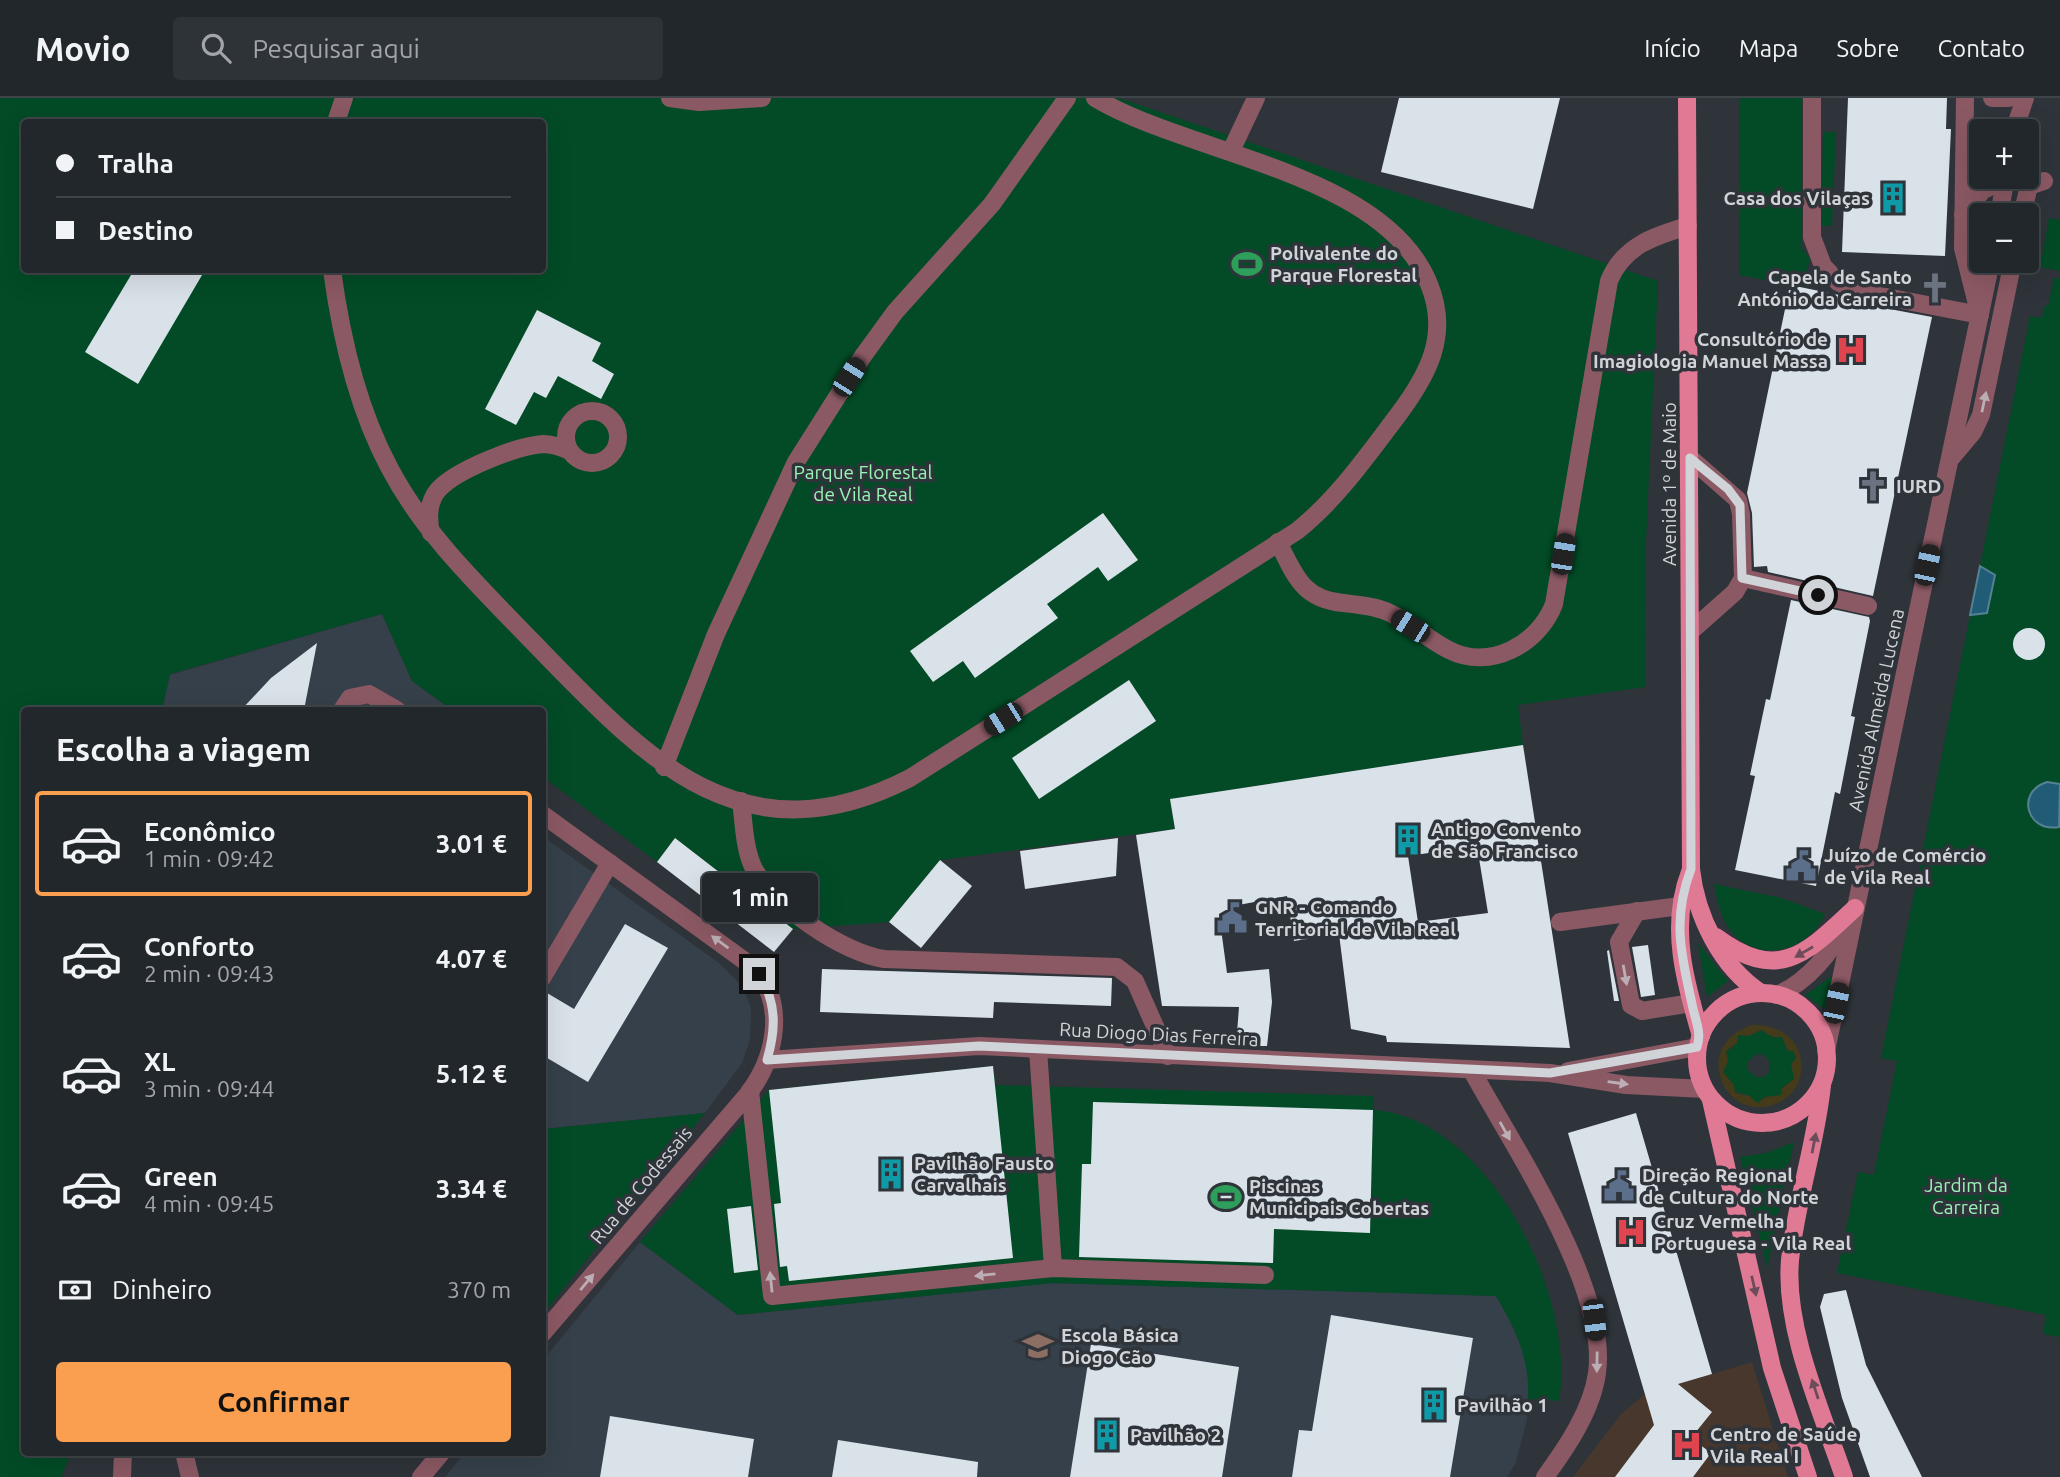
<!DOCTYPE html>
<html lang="pt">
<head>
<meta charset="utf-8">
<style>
  body { margin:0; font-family:Ubuntu,sans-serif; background:#2e3338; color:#f1f3f6; height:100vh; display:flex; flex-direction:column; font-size:26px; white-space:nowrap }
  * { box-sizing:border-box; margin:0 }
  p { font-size:23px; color:#a2a5a9 }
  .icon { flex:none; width:38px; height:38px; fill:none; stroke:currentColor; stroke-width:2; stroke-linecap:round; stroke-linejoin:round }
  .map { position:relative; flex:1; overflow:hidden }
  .sheet { position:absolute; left:21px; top:609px; width:525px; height:749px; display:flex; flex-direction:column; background:#22272c; border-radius:7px; box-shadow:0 7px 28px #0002,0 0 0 2px #3f4448 }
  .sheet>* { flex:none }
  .top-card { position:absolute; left:21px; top:21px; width:525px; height:154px; border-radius:7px; box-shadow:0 7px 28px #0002,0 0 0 2px #3f4448; display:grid; align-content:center; height:154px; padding:0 35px; background:#22272c }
  .fabs { position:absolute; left:1969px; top:21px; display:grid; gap:14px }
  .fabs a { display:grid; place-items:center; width:70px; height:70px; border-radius:7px; background:#22272c; box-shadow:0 7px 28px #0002,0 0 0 2px #3f4448; font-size:35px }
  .end { position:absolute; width:32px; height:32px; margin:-16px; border:9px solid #d0d3d7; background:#111; box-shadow:0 0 0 4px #111 }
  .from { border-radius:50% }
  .bubble { position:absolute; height:49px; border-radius:7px; background:#22272c; box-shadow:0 7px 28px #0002,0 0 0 2px #3f4448; font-size:23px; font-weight:700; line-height:49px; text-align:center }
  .car { position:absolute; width:21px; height:42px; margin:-21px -10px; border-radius:9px; box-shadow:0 0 5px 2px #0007; background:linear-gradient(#222 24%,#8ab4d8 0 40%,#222 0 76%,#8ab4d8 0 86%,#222 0) }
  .top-card b { display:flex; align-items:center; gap:24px; height:66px; font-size:26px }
  .top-card b+b { border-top:2px solid #3f4448 }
  .top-card i { width:18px; height:18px; background:#f1f3f6 }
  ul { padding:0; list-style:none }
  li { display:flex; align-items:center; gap:21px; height:105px; margin:0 14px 10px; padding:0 21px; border:4px solid transparent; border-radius:7px }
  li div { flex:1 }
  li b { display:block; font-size:26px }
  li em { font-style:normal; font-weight:700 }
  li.selected { border-color:#fa9f50 }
  li>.icon { width:63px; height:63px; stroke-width:1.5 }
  h2 { padding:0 35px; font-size:32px; line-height:84px }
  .pay { display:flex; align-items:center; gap:18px; height:77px; padding:0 35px; font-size:26px }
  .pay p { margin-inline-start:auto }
  .cta { display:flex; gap:14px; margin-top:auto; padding:14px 35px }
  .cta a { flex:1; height:80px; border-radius:7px; background:#fa9f50; color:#111; font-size:28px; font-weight:700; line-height:80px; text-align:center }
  header { display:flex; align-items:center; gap:42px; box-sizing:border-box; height:98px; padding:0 35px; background:#22272c; border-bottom:2px solid #3f4448 }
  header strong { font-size:33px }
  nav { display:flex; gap:38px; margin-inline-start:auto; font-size:24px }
  .search { width:490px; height:63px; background:#2e3338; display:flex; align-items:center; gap:18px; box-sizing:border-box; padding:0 24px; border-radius:7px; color:#a2a5a9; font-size:26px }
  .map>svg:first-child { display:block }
  .built { fill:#35404a }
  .medical { fill:#47372c }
  .green { fill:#024b26; fill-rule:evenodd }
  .sand { fill:#433b1a; fill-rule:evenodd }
  .water { fill:#215c76; stroke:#568093; stroke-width:2 }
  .building { fill:#dae2e9; fill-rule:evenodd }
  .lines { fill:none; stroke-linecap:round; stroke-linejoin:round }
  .minor { stroke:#8b5964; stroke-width:18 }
  .major { stroke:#e07a94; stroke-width:18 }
  .oneway { fill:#bbaeb4 }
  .oneway2 { fill:#6c4c5a }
  .route { stroke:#d0d3d7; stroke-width:9 }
  .labels { text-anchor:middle; stroke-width:7; stroke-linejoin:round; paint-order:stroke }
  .poi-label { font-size:19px; font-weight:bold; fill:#d0d3d7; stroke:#2e343a; text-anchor:start }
  .park-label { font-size:19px; fill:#98f3b5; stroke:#2e343a }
  .street-label { font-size:19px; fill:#d0d3d7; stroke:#2e343a }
</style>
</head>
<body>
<header>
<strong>Movio</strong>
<div class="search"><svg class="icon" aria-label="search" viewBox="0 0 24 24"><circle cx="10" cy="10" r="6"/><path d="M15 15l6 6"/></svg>Pesquisar aqui</div>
<nav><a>Início</a><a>Mapa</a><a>Sobre</a><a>Contato</a></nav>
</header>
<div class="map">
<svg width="2060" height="1379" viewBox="0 0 2060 1379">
  <rect width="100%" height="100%" fill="#2e343a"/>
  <g class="built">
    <path d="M382,516L412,583L452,612H162L170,577Z"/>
    <path d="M545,740L719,865L743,889L751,910L750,942L742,965L705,1015L543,1031L542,744Z"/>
    <path d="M640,1144L738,1217L1053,1185L1496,1198L1518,1234L1529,1277L1527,1321L1516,1364L1507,1379H445L465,1355L542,1354L543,1262Z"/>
  </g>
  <path class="medical" d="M1752,1264L1788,1379H1573L1621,1316L1645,1296Z"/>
  <g class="green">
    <path d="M0,0H1119L1658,183L1646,444L1645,589L1518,607L1523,647L1170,701L1175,731L940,762L889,824L793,831L676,741L657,764L543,679L542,612H452L412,583L382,516L170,576L162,612H24V1354L71,1355L61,1379H0ZM24,24H542V172H24Z"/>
    <path d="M1739,0H1802V151L1810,160L1803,189L1739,177Z"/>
    <path d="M1823,34H1836L1832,128H1821Z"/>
    <path d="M2049,120L2060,122V173L2040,169Z"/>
    <path d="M2054,180L2060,181V1239L2043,1236L2046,1217L1837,1175L1858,1074L1874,1077L1897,963L1881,960L1970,517L1987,514L1994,478L1980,468L2030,218L2042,220L2044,208H2048Z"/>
    <path d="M1714,786L1781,800L1825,816C1809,853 1758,867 1731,833C1720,820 1717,802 1714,786Z"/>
    <path d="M1698,845L1728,883L1707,899Z"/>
    <path d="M1836,875L1826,912L1805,897Z"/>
    <path d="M1763,932L1768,937L1782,939L1787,952L1793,953L1796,960L1794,981L1782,990L1781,997L1765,999L1757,1005L1750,998L1734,993L1730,982L1723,976L1728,963L1725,955L1733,949L1739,937ZM1756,956L1764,957L1769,963V974L1764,979H1756L1748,972V964Z"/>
    <path d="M993,968L996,987L1374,998V1012C1489,1021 1577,1199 1559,1303L1528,1301C1530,1261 1516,1232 1496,1198L1053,1185L738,1217L640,1144L769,992Z"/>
    <path d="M705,1015L543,1216V1031Z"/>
    <path d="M1794,1044L1767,1170L1740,1059L1766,1055Z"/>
  </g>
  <path class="sand" d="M1752,927C1781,926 1805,943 1801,975C1799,987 1791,999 1780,1004C1726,1031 1688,948 1752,927ZM1761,932L1773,939H1782L1788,953H1793L1796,960L1791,966L1794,981L1782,990L1781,997L1765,999L1757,1005L1750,998L1735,995L1734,987L1723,974L1728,963L1726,953L1737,945L1738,937L1749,938Z"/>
  <g class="water">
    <path d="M1980,468L1995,477L1987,515L1970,517Z"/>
    <path d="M2047,684L2060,686L2059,729C2027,735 2015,694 2047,684Z"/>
  </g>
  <g class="building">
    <path d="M1399,0H1560L1533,111L1381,74Z"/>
    <path d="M1848,0H1947L1946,31H1951L1945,158L1842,154Z"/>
    <path d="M134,172H205L138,286L85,254Z"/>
    <path d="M1790,187L1839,197L1858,205L1932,219L1873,498L1768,474L1767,468L1754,469L1752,415L1747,395Z"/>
    <path d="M537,212L601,245L592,263L614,276L601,301L558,278L546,300L534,294L516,327L485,311Z"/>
    <path d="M1103,415L1138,462L1108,483L1098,469L1047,506L1058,520L975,580L963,563L933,584L910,553Z"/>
    <path d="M1791,502L1869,519L1870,523L1851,618L1855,619L1840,696L1835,694L1816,788L1735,772L1755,678L1750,677L1766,601L1770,602Z"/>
    <circle cx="2029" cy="546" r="16"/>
    <path d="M317,545L304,612H241L271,580Z"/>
    <path d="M1129,582L1156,623L1039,701L1012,660Z"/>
    <path d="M1523,647L1570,950L1387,944L1386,938L1351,931L1339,836L1294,843L1287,798L1233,808L1234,814L1219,816L1227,875L1269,871L1272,904L1267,948H1236L1239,909L1162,908L1136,737L1175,731L1170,701ZM1477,748L1488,815L1418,824L1408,758Z"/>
    <path d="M675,740L793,831L774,854L657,764Z"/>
    <path d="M1118,740L1116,778L1025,791L1020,753Z"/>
    <path d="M940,762L972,788L921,850L889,824Z"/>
    <path d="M625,826L668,850L588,984L542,957V892L574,911Z"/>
    <path d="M1648,847L1655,897L1641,899L1632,849Z"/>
    <path d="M1609,852L1619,903H1614L1607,853Z"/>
    <path d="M822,871L1112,880L1111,908L994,904L993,920L820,914Z"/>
    <path d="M993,968L1013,1160L789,1183L787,1168L780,1169L774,1106L781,1105L769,992Z"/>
    <path d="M1093,1004L1373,1012L1370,1135L1274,1131L1273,1165L1079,1159L1082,1066H1091Z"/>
    <path d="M1636,1015L1712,1276L1678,1286L1712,1314L1691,1340L1711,1355L1693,1379H1615L1654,1327L1568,1035Z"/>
    <path d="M751,1108L758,1172L734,1175L727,1111Z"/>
    <path d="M1846,1192L1866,1267L1922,1379H1870L1842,1300L1820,1209L1824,1196Z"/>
    <path d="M1331,1217L1473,1240L1450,1379H1292L1299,1332L1312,1333Z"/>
    <path d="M1091,1246L1239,1269L1222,1379H1070Z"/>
    <path d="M610,1318L754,1341L748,1379H600Z"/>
    <path d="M838,1342L978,1364L977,1379H832Z"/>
  </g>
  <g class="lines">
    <g class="minor">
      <path d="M670,0L699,4L762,0"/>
      <path d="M1812,0V139L1823,168L1838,184L1860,194L1980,217"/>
      <path d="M1965,0L1963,150L1979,214"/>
      <path d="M1992,0H2009"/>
      <path d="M336,24L344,0"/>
      <path d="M2014,33L2025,0"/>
      <path d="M1231,53L1256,0"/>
      <path d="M1963,117L1983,92L2012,79"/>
      <path d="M1999,117L2006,79"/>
      <path d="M2022,117L2029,88L2044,83"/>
      <path d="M332,172C341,239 357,309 389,369C424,436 478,487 530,541C641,655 738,768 910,680L1297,433C1337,401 1367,358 1398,317C1428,277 1450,237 1429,186C1384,74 1190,57 1095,0"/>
      <circle cx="592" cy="339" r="26"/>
      <path d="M1952,359L1973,334L1981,317L2013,163"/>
      <path d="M1690,360L1738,402L1741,416L1743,480L1735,494L1691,533"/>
      <path d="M431,435C428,421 428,404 438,392C456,372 516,348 543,346C553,346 561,349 570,353"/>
      <path d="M1278,444C1295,477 1302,501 1343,505C1359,507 1376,508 1390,515C1411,525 1429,542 1449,552C1490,573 1539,546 1554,506L1609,183C1623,148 1654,138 1688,128"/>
      <path d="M1743,480L1868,508"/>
      <path d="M342,612L350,600L369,596L397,612"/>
      <path d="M664,669L716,536L796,364L863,258L895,214L992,106L1067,0"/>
      <path d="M741,703C744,725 744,751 754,771C774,808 843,855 884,861L1117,869L1135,883L1168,958"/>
      <path d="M542,716L753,869C787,905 776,959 748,996L542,1236"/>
      <path d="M1637,813L1619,844L1631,907L1642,913L1692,905"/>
      <path d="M1560,824L1680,808"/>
      <path d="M542,880L610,765"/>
      <path d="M1777,897C1809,883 1830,855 1847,825"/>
      <path d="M1038,951L1053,1170"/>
      <path d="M1826,953L1991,163"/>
      <path d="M767,962L979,948L1550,975L1626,987L1704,991"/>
      <path d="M1472,973C1513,1048 1609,1190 1597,1275C1592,1312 1567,1349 1545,1379"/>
      <path d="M1568,973L1697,949"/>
      <path d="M750,993L772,1198L1053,1170L1265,1177"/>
      <path d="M184,1354L190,1379"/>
      <path d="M122,1379L123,1354"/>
      <path d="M421,1379L442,1354"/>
    </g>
    <g class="major">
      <path d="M1687,0L1691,771C1696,818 1721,869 1761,895"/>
      <path d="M1690,774C1669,828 1685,884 1701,938"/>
      <path d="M1716,839C1779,886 1807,855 1855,810"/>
      <circle cx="1762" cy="960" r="65"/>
      <path d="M1822,987C1816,1046 1796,1103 1790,1162C1784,1231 1822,1314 1844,1379"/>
      <path d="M1711,1002L1772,1270L1808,1379"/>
    </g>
  </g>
  <defs><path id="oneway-solid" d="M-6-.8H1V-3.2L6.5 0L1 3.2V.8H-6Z" transform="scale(1.75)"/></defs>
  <g class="oneway">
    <use href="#oneway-solid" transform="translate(1984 304) rotate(-78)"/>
    <use href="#oneway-solid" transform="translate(720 844) rotate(-144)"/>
    <use href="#oneway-solid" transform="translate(1625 877) rotate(80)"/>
    <use href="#oneway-solid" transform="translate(1618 985) rotate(8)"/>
    <use href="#oneway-solid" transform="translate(1505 1033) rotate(61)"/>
    <use href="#oneway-solid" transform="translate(985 1177) rotate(174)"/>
    <use href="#oneway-solid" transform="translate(587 1184) rotate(-50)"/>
    <use href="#oneway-solid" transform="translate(771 1184) rotate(-96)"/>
    <use href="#oneway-solid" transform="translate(1597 1264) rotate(91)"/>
  </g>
  <g class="oneway2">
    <use href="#oneway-solid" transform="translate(1804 854) rotate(150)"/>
    <use href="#oneway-solid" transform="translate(1814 1045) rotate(-79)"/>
    <use href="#oneway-solid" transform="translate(1754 1188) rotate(77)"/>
    <use href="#oneway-solid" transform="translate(1815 1291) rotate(-108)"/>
  </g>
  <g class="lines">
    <path class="route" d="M759,876C777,905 776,931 767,962L979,948L1550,975L1697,949C1702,934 1695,922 1692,906C1681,856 1672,821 1691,771L1690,360L1728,391L1740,407L1742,480L1818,497"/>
  </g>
  <defs>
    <g id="building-bare" transform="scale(2.415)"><path d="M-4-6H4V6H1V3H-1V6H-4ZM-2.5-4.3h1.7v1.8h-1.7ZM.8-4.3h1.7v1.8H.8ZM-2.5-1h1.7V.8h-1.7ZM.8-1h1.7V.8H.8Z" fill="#0f9aa8" stroke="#2e343a" stroke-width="2.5" paint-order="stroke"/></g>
    <g id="stadium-bare" transform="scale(2.415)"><path d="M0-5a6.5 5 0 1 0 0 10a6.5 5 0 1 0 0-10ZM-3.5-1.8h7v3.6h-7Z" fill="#2e9e5b" stroke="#2e343a" stroke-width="2.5" paint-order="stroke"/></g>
    <g id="church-bare" transform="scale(2.415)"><path d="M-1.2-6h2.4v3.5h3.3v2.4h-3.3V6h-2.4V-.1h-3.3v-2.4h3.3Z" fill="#6b7280" stroke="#2e343a" stroke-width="2.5" paint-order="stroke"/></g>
    <g id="hospital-bare" transform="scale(2.415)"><path d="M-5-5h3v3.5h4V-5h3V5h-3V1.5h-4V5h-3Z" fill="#e0444e" stroke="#2e343a" stroke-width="2.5" paint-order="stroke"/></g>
    <g id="civic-bare" transform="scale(2.415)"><path d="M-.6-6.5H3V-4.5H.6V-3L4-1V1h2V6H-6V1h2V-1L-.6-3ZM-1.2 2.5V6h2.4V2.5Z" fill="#5c6f8a" stroke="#2e343a" stroke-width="2.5" paint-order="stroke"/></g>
    <g id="school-bare" transform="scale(2.415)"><path d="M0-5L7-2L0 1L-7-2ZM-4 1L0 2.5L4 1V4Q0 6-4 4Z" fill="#8d6e63" stroke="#2e343a" stroke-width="2.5" paint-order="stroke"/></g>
  </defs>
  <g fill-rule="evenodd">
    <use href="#building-bare" x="1893" y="100"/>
    <use href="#stadium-bare" x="1247" y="166"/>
    <use href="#church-bare" x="1935" y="190"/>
    <use href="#hospital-bare" x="1851" y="252"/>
    <use href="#church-bare" x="1873" y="388"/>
    <use href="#building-bare" x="1408" y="742"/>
    <use href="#civic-bare" x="1801" y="768"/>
    <use href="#civic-bare" x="1232" y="820"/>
    <use href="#building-bare" x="891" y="1076"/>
    <use href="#civic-bare" x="1619" y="1088"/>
    <use href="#stadium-bare" x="1226" y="1099"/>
    <use href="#hospital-bare" x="1631" y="1134"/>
    <use href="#school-bare" x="1038" y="1248"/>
    <use href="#building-bare" x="1434" y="1307"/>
    <use href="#building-bare" x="1107" y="1337"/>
    <use href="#hospital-bare" x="1687" y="1347"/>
  </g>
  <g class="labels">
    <g class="poi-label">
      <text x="1870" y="107" text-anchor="end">Casa dos Vilaças</text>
      <text x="1270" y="162">Polivalente do<tspan x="1270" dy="22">Parque Florestal</tspan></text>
      <text x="1912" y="186" text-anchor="end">Capela de Santo<tspan x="1912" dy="22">António da Carreira</tspan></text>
      <text x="1828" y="248" text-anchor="end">Consultório de<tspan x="1828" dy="22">Imagiologia Manuel Massa</tspan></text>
      <text x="1896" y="395">IURD</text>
      <text x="1431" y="738">Antigo Convento<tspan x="1431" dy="22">de São Francisco</tspan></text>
      <text x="1824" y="764">Juízo de Comércio<tspan x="1824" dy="22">de Vila Real</tspan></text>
      <text x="1255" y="816">GNR - Comando<tspan x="1255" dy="22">Territorial de Vila Real</tspan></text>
      <text x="914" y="1072">Pavilhão Fausto<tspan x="914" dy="22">Carvalhais</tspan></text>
      <text x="1642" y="1084">Direção Regional<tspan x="1642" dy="22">de Cultura do Norte</tspan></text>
      <text x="1249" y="1095">Piscinas<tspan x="1249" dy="22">Municipais Cobertas</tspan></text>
      <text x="1654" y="1130">Cruz Vermelha<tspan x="1654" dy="22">Portuguesa - Vila Real</tspan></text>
      <text x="1061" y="1244">Escola Básica<tspan x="1061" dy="22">Diogo Cão</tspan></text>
      <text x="1457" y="1314">Pavilhão 1</text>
      <text x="1710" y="1343">Centro de Saúde<tspan x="1710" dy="22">Vila Real I</tspan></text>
      <text x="1130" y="1344">Pavilhão 2</text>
    </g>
    <g class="park-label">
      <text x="863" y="381">Parque Florestal<tspan x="863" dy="22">de Vila Real</tspan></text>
      <text x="1966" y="1094">Jardim da<tspan x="1966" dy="22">Carreira</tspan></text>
    </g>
    <g class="street-label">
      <text transform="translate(1669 386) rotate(-90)" y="7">Avenida 1º de Maio</text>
      <text transform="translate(1876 612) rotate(-78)" y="7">Avenida Almeida Lucena</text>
      <text transform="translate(1159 936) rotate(3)" y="7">Rua Diogo Dias Ferreira</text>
      <text transform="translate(641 1087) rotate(-50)" y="7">Rua de Codessais</text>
    </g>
  </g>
</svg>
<div class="fabs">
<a>+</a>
<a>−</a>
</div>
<i class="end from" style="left:1818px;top:497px"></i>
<i class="end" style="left:759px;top:876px"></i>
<div class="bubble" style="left:702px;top:775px;width:116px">1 min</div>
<i class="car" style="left:849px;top:279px;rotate:32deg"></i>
<i class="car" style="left:1563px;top:456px;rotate:9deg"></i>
<i class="car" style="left:1927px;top:467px;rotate:12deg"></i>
<i class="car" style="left:1410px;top:528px;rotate:302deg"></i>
<i class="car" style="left:1003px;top:621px;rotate:238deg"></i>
<i class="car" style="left:1836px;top:905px;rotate:12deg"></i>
<i class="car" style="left:1594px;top:1222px;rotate:173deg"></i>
<div class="top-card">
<b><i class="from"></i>Tralha</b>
<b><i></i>Destino</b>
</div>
<section class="sheet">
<h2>Escolha a viagem</h2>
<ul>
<li class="selected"><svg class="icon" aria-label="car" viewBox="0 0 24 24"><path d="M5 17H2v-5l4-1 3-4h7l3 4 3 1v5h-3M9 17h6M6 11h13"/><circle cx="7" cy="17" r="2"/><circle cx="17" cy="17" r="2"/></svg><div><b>Econômico</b><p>1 min · 09:42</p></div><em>3.01 €</em></li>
<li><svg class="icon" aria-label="car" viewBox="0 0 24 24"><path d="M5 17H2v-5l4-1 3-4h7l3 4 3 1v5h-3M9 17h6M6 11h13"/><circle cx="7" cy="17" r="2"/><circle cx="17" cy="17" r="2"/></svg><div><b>Conforto</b><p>2 min · 09:43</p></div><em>4.07 €</em></li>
<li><svg class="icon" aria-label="car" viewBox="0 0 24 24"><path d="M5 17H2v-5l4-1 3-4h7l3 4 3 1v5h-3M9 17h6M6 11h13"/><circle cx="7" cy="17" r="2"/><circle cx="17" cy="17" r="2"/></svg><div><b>XL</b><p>3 min · 09:44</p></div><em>5.12 €</em></li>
<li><svg class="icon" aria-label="car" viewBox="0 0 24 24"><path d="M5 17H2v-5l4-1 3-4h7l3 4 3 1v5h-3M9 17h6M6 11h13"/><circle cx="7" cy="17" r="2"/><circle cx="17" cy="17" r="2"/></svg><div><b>Green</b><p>4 min · 09:45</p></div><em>3.34 €</em></li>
</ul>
<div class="pay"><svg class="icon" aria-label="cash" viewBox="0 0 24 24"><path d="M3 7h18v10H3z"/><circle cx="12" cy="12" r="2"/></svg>Dinheiro<p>370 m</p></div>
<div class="cta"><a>Confirmar</a></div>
</section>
</div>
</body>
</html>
